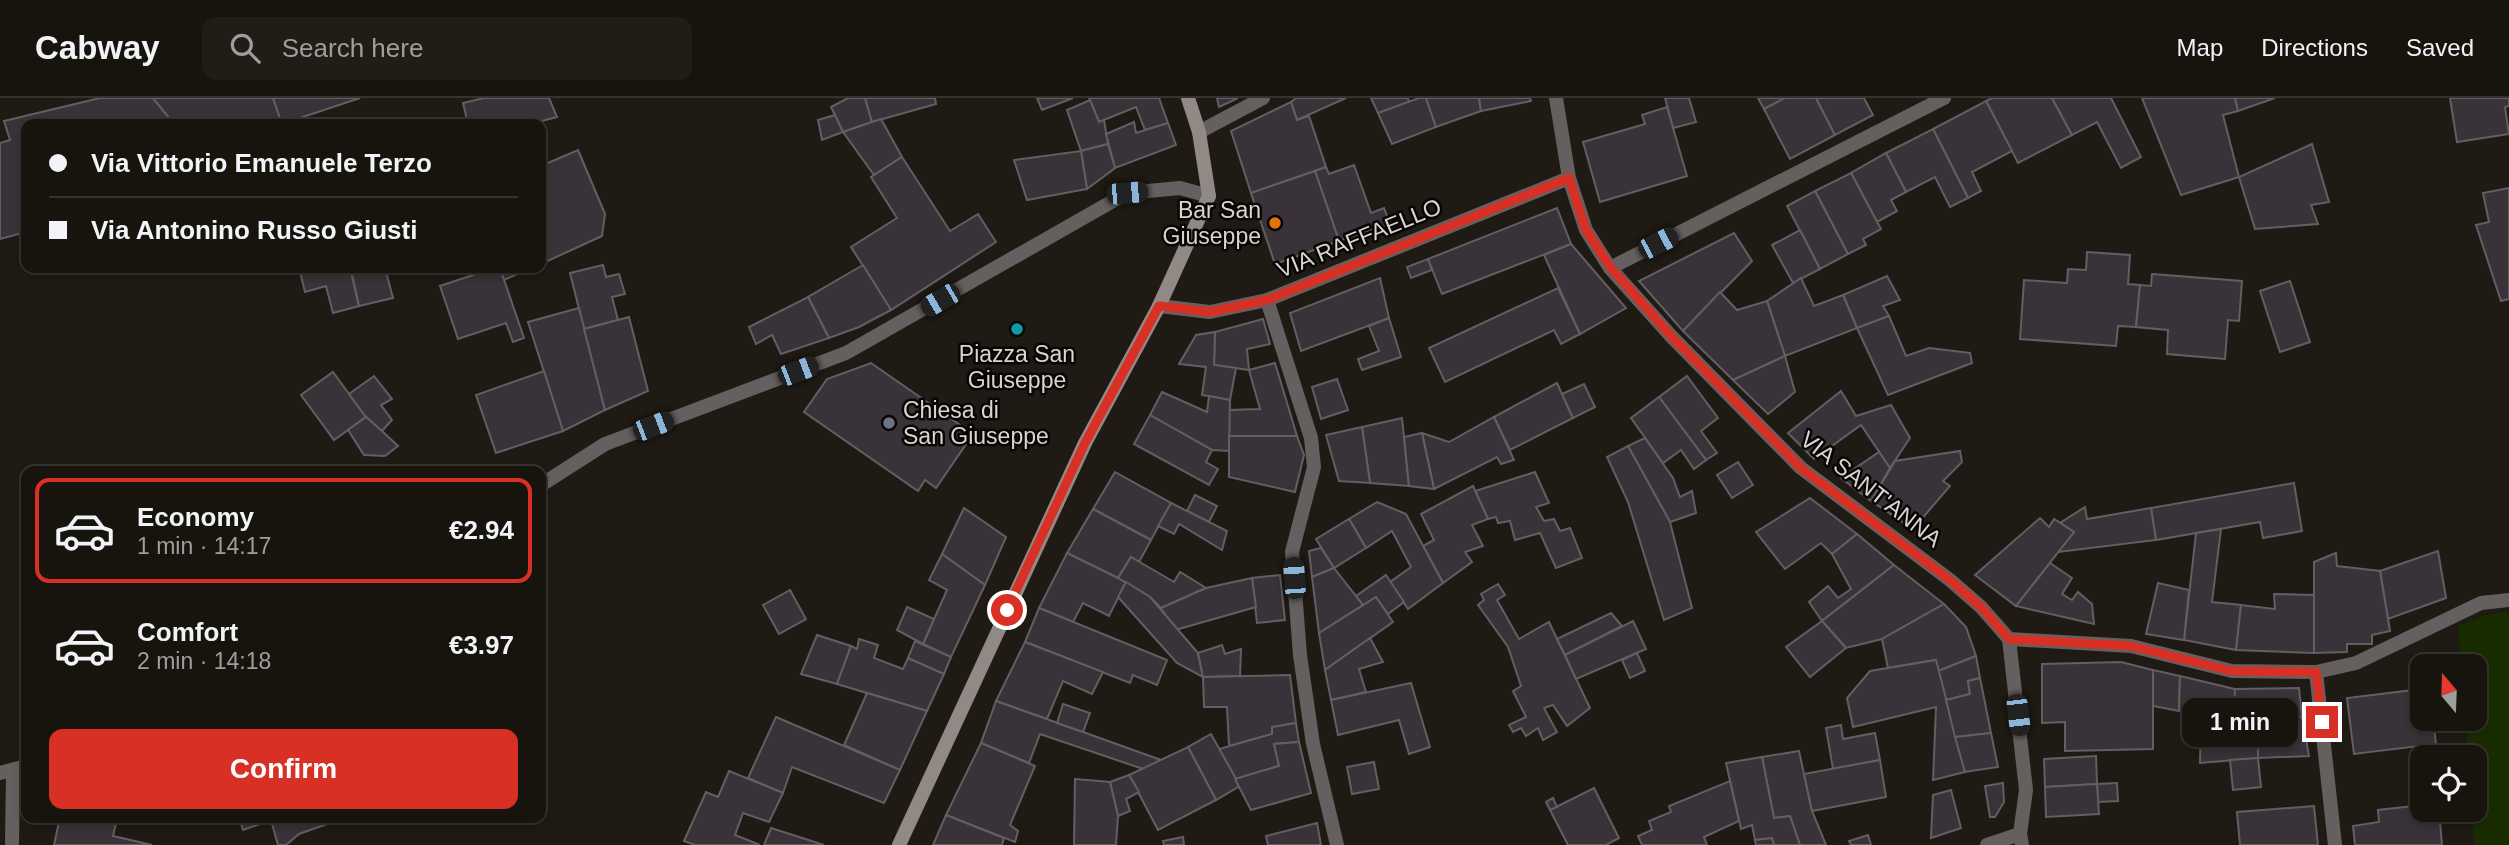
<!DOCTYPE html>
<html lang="en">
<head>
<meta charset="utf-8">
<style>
  body { margin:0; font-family:Helvetica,sans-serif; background:#201d17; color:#f1f3f6; height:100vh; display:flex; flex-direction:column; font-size:26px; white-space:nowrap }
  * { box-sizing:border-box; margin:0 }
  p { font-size:23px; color:#9e9e9e }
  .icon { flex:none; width:38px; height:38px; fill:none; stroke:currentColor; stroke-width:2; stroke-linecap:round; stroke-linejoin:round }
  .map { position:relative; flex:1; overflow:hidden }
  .panel { position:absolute; left:21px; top:368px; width:525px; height:357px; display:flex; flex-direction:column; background:#17140e; border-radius:14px; box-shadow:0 4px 10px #0003,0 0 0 2px #36332e }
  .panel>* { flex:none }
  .hud { position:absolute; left:21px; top:21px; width:525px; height:154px; border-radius:14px; box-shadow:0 4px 10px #0003,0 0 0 2px #36332e; display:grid; align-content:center; height:154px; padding:0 28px; background:#17140e }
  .needle { width:46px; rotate:341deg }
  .fabs { position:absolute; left:2410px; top:556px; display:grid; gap:14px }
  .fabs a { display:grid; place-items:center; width:77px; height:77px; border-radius:14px; background:#17140e; box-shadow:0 4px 10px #0003,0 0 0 2px #36332e; font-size:35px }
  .end { position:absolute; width:32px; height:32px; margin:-16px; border:9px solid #d93025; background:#fff; box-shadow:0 0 0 4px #fff }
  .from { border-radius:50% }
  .bubble { position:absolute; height:49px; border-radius:14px; background:#17140e; box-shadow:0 4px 10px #0003,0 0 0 2px #36332e; font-size:23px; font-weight:800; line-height:49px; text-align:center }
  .car { position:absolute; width:21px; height:42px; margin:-21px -10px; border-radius:9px; box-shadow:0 0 5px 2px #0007; background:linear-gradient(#222 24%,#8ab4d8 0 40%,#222 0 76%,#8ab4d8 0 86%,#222 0) }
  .hud b { display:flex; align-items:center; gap:24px; height:66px; font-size:26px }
  .hud b+b { border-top:2px solid #36332e }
  .hud i { width:18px; height:18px; background:#f1f3f6 }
  ul { padding:12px 0 0; list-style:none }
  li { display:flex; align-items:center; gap:21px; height:105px; margin:0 14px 10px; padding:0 14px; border:4px solid transparent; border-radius:14px }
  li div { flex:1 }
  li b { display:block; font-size:26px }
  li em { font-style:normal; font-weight:800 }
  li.current { border-color:#d93025 }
  li>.icon { width:63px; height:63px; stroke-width:1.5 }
  .primary-button { display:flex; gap:14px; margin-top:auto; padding:14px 28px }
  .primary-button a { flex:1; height:80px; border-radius:14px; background:#d93025; color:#fff; font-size:28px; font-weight:800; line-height:80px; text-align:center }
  header { display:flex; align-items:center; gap:42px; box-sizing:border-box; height:98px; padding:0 35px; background:#17140e; border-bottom:2px solid #36332e }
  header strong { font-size:33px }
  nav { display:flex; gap:38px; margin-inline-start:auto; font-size:24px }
  .search { width:490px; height:63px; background:#201d17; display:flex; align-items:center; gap:18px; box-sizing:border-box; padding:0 24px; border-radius:14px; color:#9e9e9e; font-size:26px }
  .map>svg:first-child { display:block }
  .green { fill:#192c00 }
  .building { fill:#393238; stroke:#655d64; stroke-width:2 }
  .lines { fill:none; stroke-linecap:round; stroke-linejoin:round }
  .street { stroke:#65605f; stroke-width:14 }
  .secondary { stroke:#908986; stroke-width:14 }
  .route { stroke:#d93025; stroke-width:9 }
  .food-dot { fill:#e8710a; stroke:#070604; stroke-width:2.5 }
  .culture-dot { fill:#0f9aa8; stroke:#070604; stroke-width:2.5 }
  .worship-dot { fill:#6b7280; stroke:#070604; stroke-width:2.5 }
  .labels { text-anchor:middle; stroke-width:5; stroke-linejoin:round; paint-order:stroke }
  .poi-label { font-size:23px; fill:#d8d5d0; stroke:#070604; text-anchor:end }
  .street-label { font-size:23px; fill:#d8d5d0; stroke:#070604 }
</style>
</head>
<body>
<header>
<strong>Cabway</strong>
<div class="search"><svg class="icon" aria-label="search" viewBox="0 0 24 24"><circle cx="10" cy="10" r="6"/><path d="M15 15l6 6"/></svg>Search here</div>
<nav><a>Map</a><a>Directions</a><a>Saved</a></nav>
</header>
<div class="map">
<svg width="2509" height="747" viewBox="0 0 2509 747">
  <rect width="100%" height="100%" fill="#1f1a13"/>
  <path class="green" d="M2509,514V747H2474L2472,712H2474V660H2468L2465,621H2474V569H2461L2458,528L2485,517Z"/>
  <g class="building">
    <path d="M100,0H153L174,26H26V134L0,141V45L10,42L4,23Z"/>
    <path d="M153,0H273L282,26H174Z"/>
    <path d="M273,0H360L282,26Z"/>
    <path d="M484,0H549L557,19L530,26H468L463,5Z"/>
    <path d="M848,0H865L872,24L843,34L831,9Z"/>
    <path d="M865,0H935L936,6L872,24Z"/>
    <path d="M1037,0H1073L1042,12Z"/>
    <path d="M1089,0H1159L1168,25L1145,32L1136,9L1099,24Z"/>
    <path d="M1217,0H1238L1219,9Z"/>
    <path d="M1296,0H1346L1297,22L1291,4Z"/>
    <path d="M1371,0H1408L1409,4L1378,15Z"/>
    <path d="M1419,0H1426L1436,29L1392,46L1378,15Z"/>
    <path d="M1426,0H1479L1481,13L1436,29Z"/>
    <path d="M1479,0H1530L1531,3L1481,13Z"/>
    <path d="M1665,0H1689L1696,24L1673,30Z"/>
    <path d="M1758,0H1785L1764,11Z"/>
    <path d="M1785,0H1816L1835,37L1790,61L1764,11Z"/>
    <path d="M1816,0H1864L1873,17L1835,37Z"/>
    <path d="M1992,0H2052L2072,37L2018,65L1986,3Z"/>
    <path d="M2052,0H2111L2141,59L2121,70L2097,24L2072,37Z"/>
    <path d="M2142,0H2235L2238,13L2223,17L2239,79L2181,97Z"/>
    <path d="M2235,0H2275L2238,13Z"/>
    <path d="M2450,0H2509V8L2505,9L2509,36L2457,44Z"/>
    <path d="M1090,2L1099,24L1104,22L1108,46L1081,53L1067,12Z"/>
    <path d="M1986,3L2012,53L1972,74L1981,93L1968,100L1933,31Z"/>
    <path d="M1291,4L1297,22L1309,18L1326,69L1251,95L1231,33Z"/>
    <path d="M1667,9L1687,78L1600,104L1583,44L1645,26L1642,17Z"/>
    <path d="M835,17L843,34L822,42L818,22Z"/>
    <path d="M881,21L902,59L874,77L843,34Z"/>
    <path d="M1134,24L1136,35L1168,25L1176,47L1115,70L1106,36Z"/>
    <path d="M1933,31L1968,100L1950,109L1935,79L1906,94L1886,55Z"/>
    <path d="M1108,46L1115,70L1087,91L1081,53Z"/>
    <path d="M2312,46L2329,104L2311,107L2318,126L2255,131L2239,79Z"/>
    <path d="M578,52L605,116L602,138L541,166V68Z"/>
    <path d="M1081,53L1087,91L1027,102L1014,62Z"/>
    <path d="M1886,55L1906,94L1891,102L1897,113L1877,124L1851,75Z"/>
    <path d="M902,59L950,133L978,116L996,144L891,212L851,149L897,120L871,79Z"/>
    <path d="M1354,67L1371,115L1384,110L1390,126L1339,143L1315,73L1326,69L1329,76Z"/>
    <path d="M1315,73L1339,143L1275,166L1251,95Z"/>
    <path d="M1851,75L1881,131L1863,141L1866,147L1848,156L1815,93Z"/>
    <path d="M2509,90V201L2501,203L2476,127L2489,124L2483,95Z"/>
    <path d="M1815,93L1848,156L1820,171L1787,108Z"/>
    <path d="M1557,110L1571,146L1442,196L1428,161Z"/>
    <path d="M1800,132L1820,171L1793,185L1772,147Z"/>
    <path d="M1734,135L1752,163L1683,233L1639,183Z"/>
    <path d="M1571,146L1626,210L1580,236L1544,157Z"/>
    <path d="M2087,154L2130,157L2128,186L2140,187L2136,229L2118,228L2116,248L2020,241L2024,182L2067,185L2068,171L2086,172Z"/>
    <path d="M1428,161L1432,172L1411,180L1407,169Z"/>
    <path d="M603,167L606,179L619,176L625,196L612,199L618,222L584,231L570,175Z"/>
    <path d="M863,167L891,212L859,229L829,240L808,199Z"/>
    <path d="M299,170H350L359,208L333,215L326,188L305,194Z"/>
    <path d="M378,170H385L393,200L359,208L352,176Z"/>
    <path d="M494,170H500L524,240L513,244L506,225L458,241L440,188Z"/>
    <path d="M500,170H531L504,182Z"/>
    <path d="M2152,176L2242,183L2239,223L2228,222L2225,261L2167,256L2168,232L2136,229L2140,187L2151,188Z"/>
    <path d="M1887,178L1900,202L1883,208L1889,218L1857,230L1843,197Z"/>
    <path d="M1380,180L1389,220L1301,253L1290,215Z"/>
    <path d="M1801,180L1814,208L1843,197L1857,230L1785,258L1767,203Z"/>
    <path d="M2290,183L2310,244L2280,254L2260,193Z"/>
    <path d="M1558,190L1580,236L1561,246L1554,232L1445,284L1429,250Z"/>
    <path d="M1720,194L1737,212L1767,203L1785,258L1733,282L1683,233Z"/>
    <path d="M808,199L829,240L781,256L772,237L756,246L749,229Z"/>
    <path d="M579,210L605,312L563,333L528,224Z"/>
    <path d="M1889,218L1906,258L1929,250L1970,255L1972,265L1888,297L1857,230Z"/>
    <path d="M629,219L648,293L605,312L584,231Z"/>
    <path d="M1389,220L1401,259L1362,272L1358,261L1379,253L1369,228Z"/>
    <path d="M1263,221L1270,246L1247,251L1249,272L1214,267L1215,234Z"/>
    <path d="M1215,234L1214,267L1236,270L1230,302L1202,297L1206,269L1179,266L1196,237Z"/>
    <path d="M1785,258L1795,294L1768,316L1733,282Z"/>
    <path d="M871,265L973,336L936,390L925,382L918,393L804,314L827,281Z"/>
    <path d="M1275,265L1297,338H1229V312L1260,311L1249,272Z"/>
    <path d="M544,273L563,333L496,355L476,297Z"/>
    <path d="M333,274L366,319L334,342L301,297Z"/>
    <path d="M374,278L392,301L381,307L392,322L382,333L366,319L349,296Z"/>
    <path d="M1687,278L1718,320L1701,333L1717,355L1706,362L1659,299Z"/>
    <path d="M1337,281L1348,312L1321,321L1312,289Z"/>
    <path d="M1557,285L1573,320L1510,352L1494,319Z"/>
    <path d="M1584,286L1595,309L1573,320L1562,296Z"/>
    <path d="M1841,293L1856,318L1891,307L1910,340L1890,370L1861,327L1814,361L1788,335Z"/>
    <path d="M1162,294L1207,314L1209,298L1230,302L1229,353L1212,352L1150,317Z"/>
    <path d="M1659,299L1706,362L1694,371L1681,352L1663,365L1631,320Z"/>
    <path d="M1150,317L1212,352L1206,364L1218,371L1209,387L1134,346Z"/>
    <path d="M366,319L382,333L398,348L385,358L364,357L348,332Z"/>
    <path d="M1494,319L1514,362L1501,366L1497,359L1434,391L1422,335L1449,344Z"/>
    <path d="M1402,320L1409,388L1370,385L1362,329Z"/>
    <path d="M1362,329L1370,385L1339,383L1326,337Z"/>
    <path d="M1422,335L1434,391L1409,388L1404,339Z"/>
    <path d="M1229,338H1297L1304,357L1295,394L1229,379Z"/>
    <path d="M1645,340L1673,380L1680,399L1692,393L1696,415L1670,424L1628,348Z"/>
    <path d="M1628,348L1670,424L1692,510L1664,522L1628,404L1607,359Z"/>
    <path d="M1960,353L1962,364L1943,383L1950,388L1913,431L1871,403L1895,363Z"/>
    <path d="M1879,354L1890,370L1871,403L1841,380Z"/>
    <path d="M1738,364L1753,387L1732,400L1717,377Z"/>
    <path d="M1115,374L1171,405L1151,442L1093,411Z"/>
    <path d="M1535,374L1549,405L1536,409L1544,423L1554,421L1560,433L1570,430L1582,460L1556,470L1540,435L1515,442L1510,423L1498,425L1496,419L1488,421L1475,393Z"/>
    <path d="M2294,385L2302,433L2263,440L2260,424L2156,442L2151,410Z"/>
    <path d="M1473,388L1488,421L1472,427L1483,448L1465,454L1472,464L1443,485L1423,448L1434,442L1421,416Z"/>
    <path d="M1195,397L1217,408L1209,424L1187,413Z"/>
    <path d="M1810,400L1857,436L1832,456L1821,445L1785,471L1756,434Z"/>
    <path d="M1377,404L1406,416L1443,485L1408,511L1390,484L1411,469L1392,433L1366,450L1349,421Z"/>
    <path d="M1171,405L1227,433L1222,452L1179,426L1174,436L1158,428Z"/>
    <path d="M2085,409L2087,421L2151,410L2156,442L2058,454L2074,434L2060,425Z"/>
    <path d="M964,410L1006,439L985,487L942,456Z"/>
    <path d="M1093,411L1151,442L1139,464L1131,459L1118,480L1067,455Z"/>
    <path d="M2040,420L2049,429L2054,421L2074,434L2016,508L1975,477Z"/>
    <path d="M1349,421L1366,450L1334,470L1316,441Z"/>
    <path d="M2221,431L2212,504L2241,507L2236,552L2184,542L2196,435Z"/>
    <path d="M1857,436L1894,467L1822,523L1809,504L1828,488L1838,500L1851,491L1832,456Z"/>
    <path d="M1321,450L1334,470L1312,479L1309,453Z"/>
    <path d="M2438,453L2446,500L2388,521L2380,473Z"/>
    <path d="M1067,455L1126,484L1109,518L1083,505L1073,524L1039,510Z"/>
    <path d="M2336,455L2337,468L2380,473L2390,533L2372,537V546H2347V554L2314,555V464Z"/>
    <path d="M942,456L985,487L951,559L923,546L947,492L929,482Z"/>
    <path d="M1131,459L1174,484L1180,474L1206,490L1161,510L1150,499L1118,480Z"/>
    <path d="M2050,465L2072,480L2062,496L2072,502L2078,494L2092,506L2094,526L2016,508Z"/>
    <path d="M1894,467L1944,506L1882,541L1846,550L1822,523Z"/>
    <path d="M1334,470L1363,507L1319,535L1312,479Z"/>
    <path d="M1280,477L1285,522L1257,525L1252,480Z"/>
    <path d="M1386,477L1404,504L1388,516L1376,499L1363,507L1356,498Z"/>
    <path d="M1252,480L1256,509L1175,532L1161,510L1206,490Z"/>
    <path d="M1126,484L1150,499L1198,555L1203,579L1177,565L1118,499Z"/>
    <path d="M2158,485L2189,492L2184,542L2146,536Z"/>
    <path d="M1498,486L1505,497L1497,502L1519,541L1549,524L1590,610L1567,628L1553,607L1544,610L1557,634L1543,642L1538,630L1526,638L1521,630L1513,634L1509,627L1526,619L1513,593L1521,588L1508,549L1478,507L1484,502L1481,496Z"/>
    <path d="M790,492L806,521L779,536L763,507Z"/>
    <path d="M2274,496L2314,497V555L2236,552L2241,507L2275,511Z"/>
    <path d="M1376,499L1393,524L1325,572L1319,535Z"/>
    <path d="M1944,506L1966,529L1976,558L1938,573L1936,562L1888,570L1882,541Z"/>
    <path d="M907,509L934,521L923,546L897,532Z"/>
    <path d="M1039,510L1167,562L1157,587L1133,577L1130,585L1025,544Z"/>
    <path d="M1611,515L1622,528L1565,557L1557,541Z"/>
    <path d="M1633,523L1646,551L1576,581L1565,557Z"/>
    <path d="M1822,523L1846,550L1810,579L1786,549Z"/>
    <path d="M817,537L851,548L837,586L801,576Z"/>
    <path d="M1370,540L1383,564L1359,571L1366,594L1331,602L1325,572Z"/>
    <path d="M859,541L878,547L874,560L903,571L908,560L944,576L927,613L837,586L851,548L857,551Z"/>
    <path d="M915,543L951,559L944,576L908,560Z"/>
    <path d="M1025,544L1103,574L1092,596L1063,583L1047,621L996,603Z"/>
    <path d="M1222,547L1225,556L1241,551L1240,578L1203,579L1198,555Z"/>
    <path d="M1637,555L1645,573L1630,580L1622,562Z"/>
    <path d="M1976,558L1980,580L1968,583L1970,596L1946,602L1938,573Z"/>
    <path d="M1936,562L1965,674L1933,682L1936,609L1853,629L1847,600L1870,573Z"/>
    <path d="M2121,564L2153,572V651L2065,653V624L2042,625V566Z"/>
    <path d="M2153,572L2180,578L2179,613L2153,608Z"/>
    <path d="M1290,577L1296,625L1272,629V636L1229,648L1227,609H1204L1203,579Z"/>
    <path d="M2180,578L2235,591L2234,622L2179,613Z"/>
    <path d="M1980,580L1991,635L1955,639L1946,602L1970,596L1968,583Z"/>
    <path d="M1411,585L1430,649L1409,656L1399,622L1338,637L1331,602Z"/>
    <path d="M2299,590L2302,619L2234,622L2235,591Z"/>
    <path d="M2422,591V621H2433L2436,646L2354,656L2347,600Z"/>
    <path d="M867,595L927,613L900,672L844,647Z"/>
    <path d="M996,603L1083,634L1161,662L1143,671L1040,636L1029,665L981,645Z"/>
    <path d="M1063,606L1090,615L1083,634L1057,625Z"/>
    <path d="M2201,616L2234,622H2258V660L2200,665Z"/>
    <path d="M776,619L900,672L884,705L792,669L783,695L748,680Z"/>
    <path d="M2302,619L2309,658L2258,660V645L2274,646L2275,620Z"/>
    <path d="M1296,625L1299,644L1274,646L1279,668L1235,681L1219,651L1272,636V629Z"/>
    <path d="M1841,627L1843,641L1875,635L1880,662L1833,671L1826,630Z"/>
    <path d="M1991,635L1998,669L1965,674L1955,639Z"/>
    <path d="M1211,636L1240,688L1216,702L1188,649Z"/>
    <path d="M1299,644L1311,695L1251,712L1235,681L1279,668L1274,646Z"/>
    <path d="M981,645L1035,668L1010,727L1018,733L1015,744L946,717Z"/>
    <path d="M1188,649L1216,702L1158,732L1129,677Z"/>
    <path d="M1799,653L1812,713L1826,747H1800L1790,718L1774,720L1762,659Z"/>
    <path d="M2096,658L2097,686L2045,689L2044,661Z"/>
    <path d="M1762,659L1774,720L1790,718L1800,747H1774L1772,740L1755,742L1752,727L1741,731L1726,665Z"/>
    <path d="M2258,660L2261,689L2233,692L2230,662Z"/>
    <path d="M1880,662L1886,699L1812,713L1804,676Z"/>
    <path d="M1374,664L1379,691L1352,696L1347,669Z"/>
    <path d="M729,673L783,695L769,724L743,715L735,737L760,747H695L684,743L706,694L718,699Z"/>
    <path d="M1129,677L1139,694L1126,701L1130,713L1118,718L1110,684Z"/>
    <path d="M1075,681L1110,684L1118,718L1116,747H1074Z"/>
    <path d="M1730,683L1739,723L1704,739L1707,747H1642L1638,738L1652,732L1649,723L1671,714L1669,708Z"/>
    <path d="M2003,685L2004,704L1995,719H1990L1985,688Z"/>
    <path d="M2117,685L2118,703L2098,704L2097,686Z"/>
    <path d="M2097,686L2099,716L2046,719L2045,689Z"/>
    <path d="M1594,690L1619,740L1606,747H1568L1550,712Z"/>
    <path d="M1951,692L1961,730L1931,740L1933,697Z"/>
    <path d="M1553,700L1557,709L1550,712L1546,704Z"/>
    <path d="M2422,707V712H2439L2442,747H2355L2353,728L2379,724L2378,712Z"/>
    <path d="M2314,708L2318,747H2240L2237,714Z"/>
    <path d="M946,717L1004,740L1002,747H933Z"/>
    <path d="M60,719H92L116,725L113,738L152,747H54Z"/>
    <path d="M239,719H347L299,736L286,747H278L271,722L243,732Z"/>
    <path d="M1317,725L1321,747H1268L1266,738Z"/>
    <path d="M771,730L824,747H764Z"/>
    <path d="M1868,737L1871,747H1851L1849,743Z"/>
    <path d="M1183,739L1184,747H1164L1163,743Z"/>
    <path d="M1772,740L1774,747H1756L1755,742Z"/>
  </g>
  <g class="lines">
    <g class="street">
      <path d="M1556,0L1569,80L1586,132L1610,170L1671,238L1801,370L1950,482L1981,509L2009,541L2026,692L2020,736L2022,747"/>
      <path d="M1199,34L1263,0"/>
      <path d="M1610,170L1944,0"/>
      <path d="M1267,202L1311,340L1314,369L1292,454L1300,557L1313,646L1337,747"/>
      <path d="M1159,208L1210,214L1267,202L1569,80"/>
      <path d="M541,387L605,346L846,255L1127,95L1180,90L1209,98"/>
      <path d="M2009,541L2131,548L2232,573L2316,574L2356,565L2481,505L2509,502"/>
      <path d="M2316,574L2335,747"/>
      <path d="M0,675L26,668"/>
      <path d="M12,747L13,672"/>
      <path d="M1987,747L2020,736"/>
    </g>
    <path class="secondary" d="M899,747L1085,345L1159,208L1209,98L1199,34L1188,0"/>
  </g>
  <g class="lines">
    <path class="route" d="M1007,512L1085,345L1159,208L1210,214L1267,202L1569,80L1586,132L1611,170L1671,238L1801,370L1950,482L1981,509L2009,541L2131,548L2231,573L2316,574L2322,624"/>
  </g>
  <circle class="food-dot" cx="1275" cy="125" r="7"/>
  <circle class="culture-dot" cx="1017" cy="231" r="7"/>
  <circle class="worship-dot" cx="889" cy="325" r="7"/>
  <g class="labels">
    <g class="poi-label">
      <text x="1261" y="120">Bar San<tspan x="1261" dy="26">Giuseppe</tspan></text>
      <text x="1017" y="264" text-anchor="middle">Piazza San<tspan x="1017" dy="26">Giuseppe</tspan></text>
      <text x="903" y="320" text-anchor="start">Chiesa di<tspan x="903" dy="26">San Giuseppe</tspan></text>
    </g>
    <g class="street-label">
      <text transform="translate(1359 140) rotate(-22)" y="8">VIA RAFFAELLO</text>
      <text transform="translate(1871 391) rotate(38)" y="8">VIA SANT'ANNA</text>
    </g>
  </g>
</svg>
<div class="fabs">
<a><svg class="needle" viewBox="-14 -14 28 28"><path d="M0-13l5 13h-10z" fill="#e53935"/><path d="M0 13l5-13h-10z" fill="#9e9e9e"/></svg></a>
<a><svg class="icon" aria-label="locate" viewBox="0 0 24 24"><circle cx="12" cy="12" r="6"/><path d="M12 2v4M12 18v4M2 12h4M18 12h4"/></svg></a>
</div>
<i class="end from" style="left:1007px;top:512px"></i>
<i class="end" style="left:2322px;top:624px"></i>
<div class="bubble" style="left:2182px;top:600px;width:116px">1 min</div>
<i class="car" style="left:1127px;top:95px;rotate:85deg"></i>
<i class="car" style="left:1658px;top:145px;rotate:63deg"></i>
<i class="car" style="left:940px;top:202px;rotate:240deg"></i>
<i class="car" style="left:798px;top:273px;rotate:69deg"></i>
<i class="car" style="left:653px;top:328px;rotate:69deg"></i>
<i class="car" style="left:1294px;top:480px;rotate:356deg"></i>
<i class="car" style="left:2018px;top:617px;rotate:173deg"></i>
<div class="hud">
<b><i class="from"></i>Via Vittorio Emanuele Terzo</b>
<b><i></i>Via Antonino Russo Giusti</b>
</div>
<section class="panel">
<ul>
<li class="current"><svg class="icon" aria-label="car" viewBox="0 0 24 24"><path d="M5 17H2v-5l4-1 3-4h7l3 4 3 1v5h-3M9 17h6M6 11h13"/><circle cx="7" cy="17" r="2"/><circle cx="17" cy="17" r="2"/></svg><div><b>Economy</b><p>1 min · 14:17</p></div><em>€2.94</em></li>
<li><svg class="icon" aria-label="car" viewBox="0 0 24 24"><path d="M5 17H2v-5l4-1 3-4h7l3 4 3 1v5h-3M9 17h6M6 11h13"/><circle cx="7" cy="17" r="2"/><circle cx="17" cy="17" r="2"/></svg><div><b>Comfort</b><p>2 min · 14:18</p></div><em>€3.97</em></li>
</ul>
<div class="primary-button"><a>Confirm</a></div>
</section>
</div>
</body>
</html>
